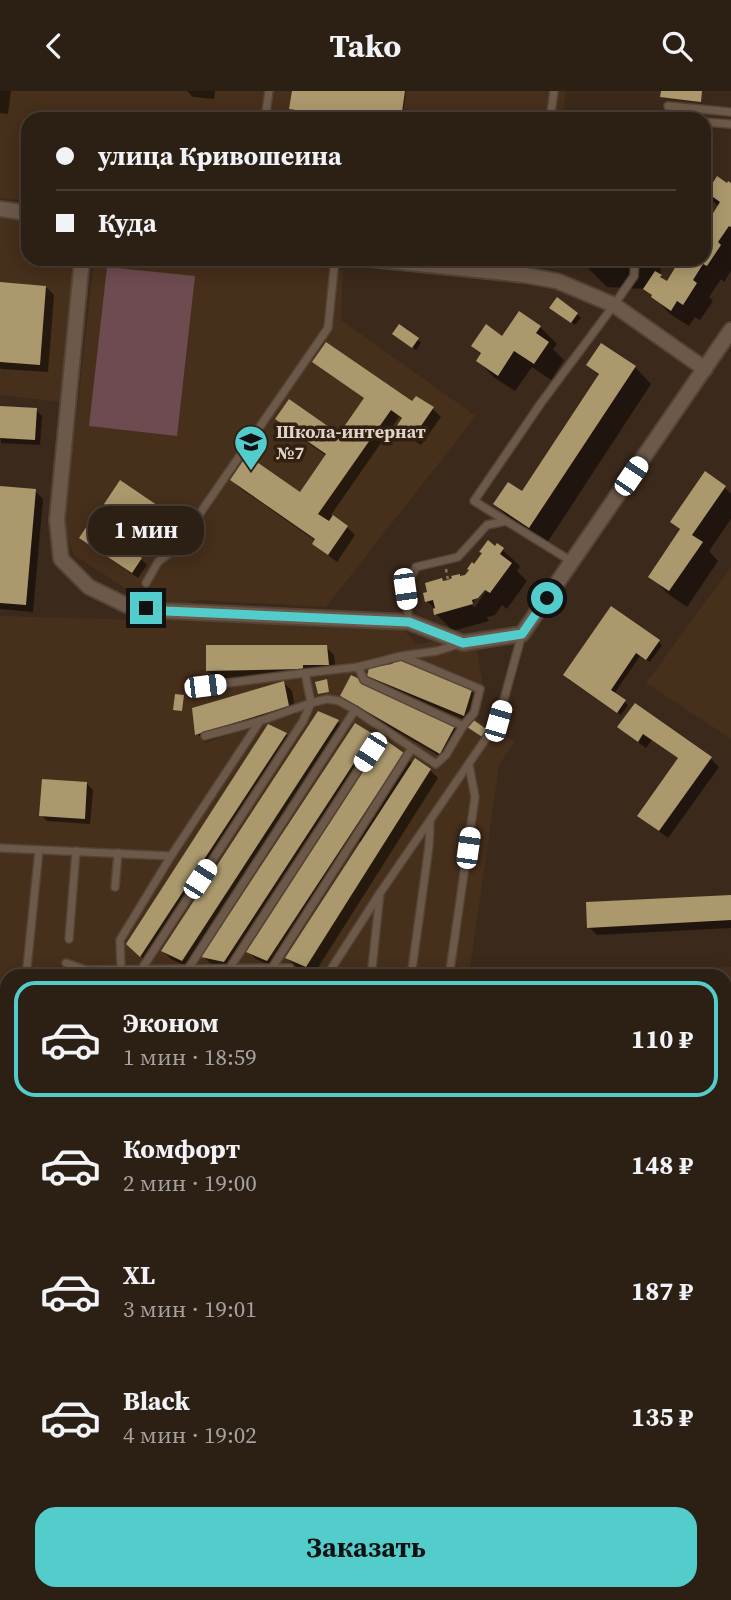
<!DOCTYPE html>
<html lang="ru">
<head>
<meta charset="utf-8">
<style>
  body { margin:0; font-family:"Source Serif 4",serif; background:#34271d; color:#f1f3f6; height:100vh; display:flex; flex-direction:column; font-size:26px; white-space:nowrap }
  * { box-sizing:border-box; margin:0 }
  p { font-size:23px; color:#a6a2a0 }
  .icon { flex:none; width:38px; height:38px; fill:none; stroke:currentColor; stroke-width:2; stroke-linecap:round; stroke-linejoin:round }
  .map { position:relative; flex:1; overflow:hidden }
  .side { position:absolute; left:0px; top:878px; width:732px; height:632px; display:flex; flex-direction:column; background:#2c1f14; border-radius:21px 21px 0 0; box-shadow:0 4px 18px #0003,0 0 0 2px #483d34 }
  .side>* { flex:none }
  .hud { position:absolute; left:21px; top:21px; width:690px; height:154px; border-radius:21px; box-shadow:0 4px 18px #0003,0 0 0 2px #483d34; display:grid; align-content:center; height:154px; padding:0 35px; background:#2c1f14 }
  .end { position:absolute; width:32px; height:32px; margin:-16px; border:9px solid #52cdcc; background:#111; box-shadow:0 0 0 4px #111 }
  .from { border-radius:50% }
  .bubble { position:absolute; height:49px; border-radius:21px; background:#2c1f14; box-shadow:0 4px 18px #0003,0 0 0 2px #483d34; font-size:23px; font-weight:700; line-height:49px; text-align:center }
  .car { position:absolute; width:21px; height:42px; margin:-21px -10px; border-radius:9px; box-shadow:0 0 5px 2px #0007; background:linear-gradient(#fff 24%,#345 0 40%,#fff 0 76%,#345 0 86%,#fff 0) }
  .hud b { display:flex; align-items:center; gap:24px; height:66px; font-size:26px }
  .hud b+b { border-top:2px solid #483d34 }
  .hud i { width:18px; height:18px; background:#f1f3f6 }
  ul { padding:12px 0 0; list-style:none }
  li { display:flex; align-items:center; gap:21px; height:116px; margin:0 14px 10px; padding:0 21px; border:4px solid transparent; border-radius:21px }
  li div { flex:1 }
  li b { display:block; font-size:26px }
  li em { font-style:normal; font-weight:700 }
  li.selected { border-color:#52cdcc }
  li>.icon { width:63px; height:63px; stroke-width:1.5 }
  .cta { display:flex; gap:14px; margin-top:auto; padding:14px 35px }
  .cta a { flex:1; height:80px; border-radius:21px; background:#52cdcc; color:#111; font-size:28px; font-weight:700; line-height:80px; text-align:center }
  header { display:flex; justify-content:space-between; align-items:center; height:91px; padding:0 35px; background:#2c1f14; font-size:32px; font-weight:700 }
  .map>svg:first-child { display:block }
  .built { fill:#462f1b }
  .green { fill:#6d4b51 }
  .shadow { fill:#0007; fill-rule:evenodd }
  .building { fill:#ab986d }
  .lines { fill:none; stroke-linecap:round; stroke-linejoin:round }
  .service-casing { stroke:#534437; stroke-width:10 }
  .minor-casing { stroke:#534437; stroke-width:18 }
  .path { stroke:#847569; stroke-width:2.5; stroke-dasharray:3.5 3.5; stroke-linecap:butt }
  .service { stroke:#6d5949; stroke-width:7 }
  .minor { stroke:#6d5949; stroke-width:14 }
  .rail-casing { stroke:#cec2b8; stroke-width:6 }
  .rail { stroke:#312011; stroke-width:3.5; stroke-dasharray:10; stroke-linecap:butt }
  .route { stroke:#52cdcc; stroke-width:9 }
  .labels { text-anchor:middle; stroke-width:7; stroke-linejoin:round; paint-order:stroke }
  .poi-label { font-size:18px; font-weight:bold; fill:#dfd4ca; stroke:#312011; text-anchor:start }
</style>
</head>
<body>
<header><svg class="icon" aria-label="back" viewBox="0 0 24 24"><path d="M15 5l-7 7 7 7"/></svg>Tako<svg class="icon" aria-label="search" viewBox="0 0 24 24"><circle cx="10" cy="10" r="6"/><path d="M15 15l6 6"/></svg></header>
<div class="map">
<svg width="731" height="1509" viewBox="0 0 731 1509">
  <rect width="100%" height="100%" fill="#3b291b"/>
  <g class="built">
    <path d="M0,0H566L562,28H28V110L0,107Z"/>
    <path d="M0,126L28,129V168H75L62,311L0,304Z"/>
    <path d="M94,168H209L343,179L341,229L476,325L326,516L198,509L184,514L137,505L74,464L64,438Z"/>
    <path d="M731,476V648L646,592Z"/>
    <path d="M0,525L402,536L416,553L437,550L440,563L476,556L483,594L475,628L515,650L499,674L469,884L731,876V959L725,960L724,886H7V1042L0,1038Z"/>
  </g>
  <path class="green" d="M107,176L195,185L177,345L89,335Z"/>
  <g class="shadow">
    <path d="M0,0H11L8,23L0,22Z"/>
    <path d="M187,0H215L214,8L193,6Z"/>
    <path d="M294,0H406L402,28H349L292,19L291,18Z"/>
    <path d="M704,65L706,68L705,92H704Z"/>
    <path d="M727,94H731V180L724,191L721,188L709,206L713,210L700,229L695,226L689,235L670,223L646,198L607,196L582,171V168H654L661,175L660,185L667,192L680,168H704V133L707,127L710,129L719,116L707,104Z"/>
    <path d="M46,196L54,204L48,281L1,278L0,276V204Z"/>
    <path d="M555,220L577,223L581,227L575,234Z"/>
    <path d="M540,236L557,253L553,258L564,269L551,289L532,276L515,300L495,287L478,270L482,264L473,255Z"/>
    <path d="M398,246L418,249L421,252L416,259Z"/>
    <path d="M315,270L413,313L433,318L441,326L421,354L406,344L398,336L403,329L399,326L331,424L347,436L355,444L337,471L314,453L316,450L240,397L232,389L300,403L327,365L285,336L277,328L340,345L366,308L322,278Z"/>
    <path d="M589,274L635,276L651,293L547,452L512,430L495,413L522,402L599,285Z"/>
    <path d="M0,317L36,319L42,325L40,354L1,352Z"/>
    <path d="M724,396L731,403V428L709,460L718,470L687,516L667,502L651,485L681,440L672,431Z"/>
    <path d="M0,397L35,400L43,408L33,521L0,518Z"/>
    <path d="M106,413L171,427L177,432L162,453L112,419Z"/>
    <path d="M87,452L141,468L147,474L138,487Z"/>
    <path d="M498,455L520,475L517,480L527,490L507,518L502,514L495,524L487,526L489,530L453,540L436,523L434,517L427,510L444,491L466,485L474,476ZM481,500H486L475,516L472,514Z"/>
    <path d="M659,551L662,554L650,571L640,565L614,603L628,614L621,624L568,588Z"/>
    <path d="M326,556L334,564L336,581L311,582L310,586L216,587L207,579Z"/>
    <path d="M369,584L471,600L480,608L472,632L378,592Z"/>
    <path d="M284,592L292,600L296,623L205,651L197,643Z"/>
    <path d="M342,605L454,636L462,644L448,670L350,613Z"/>
    <path d="M635,614L711,668L719,676L668,747L648,732L640,724L679,668L652,649L646,657L628,644L620,636Z"/>
    <path d="M319,622L338,631L346,639L190,877L171,868L163,860Z"/>
    <path d="M355,634L372,645L382,655L403,663L413,673L416,670L430,679L438,687L314,883L295,875L287,867L362,752L359,750L275,877L256,868L248,860L328,738L325,736L232,878L211,873L204,866Z"/>
    <path d="M286,643L294,651L149,873L136,861Z"/>
    <path d="M87,693L93,699L90,733L47,730L41,724Z"/>
    <path d="M731,805V837L597,844L589,836Z"/>
    <path d="M731,1404V1435H724V1405Z"/>
    <path d="M356,1503H427L428,1509H356Z"/>
  </g>
  <g class="building">
    <path d="M292,0H405L401,28H350L289,18Z"/>
    <path d="M661,0H702L701,11L660,6Z"/>
    <path d="M717,85L727,92L728,90L731,92V136L729,135L718,151L721,154L707,175L703,173L693,189L697,192L683,214L677,210L671,220L651,206L652,204L643,198L655,180L662,184L660,186L667,190L676,175L674,174L678,168H704V130L707,125L710,127L720,111L713,106L711,108L705,104Z"/>
    <path d="M581,168H634V174L580,172Z"/>
    <path d="M0,191L46,195L40,274L0,271Z"/>
    <path d="M557,206L578,222L571,232L549,217Z"/>
    <path d="M519,220L541,235L536,242L549,251L534,273L514,260L498,285L476,270L481,262L471,255L486,233L502,245Z"/>
    <path d="M399,233L419,247L412,257L392,243Z"/>
    <path d="M326,251L412,310L416,305L434,316L412,348L396,336L402,327L391,319L318,423L329,430L333,424L348,435L328,464L312,453L315,448L230,389L247,364L300,401L326,363L275,328L289,308L339,343L364,307L312,271Z"/>
    <path d="M601,252L636,275L529,437L493,413L508,391L522,400L599,283L586,274Z"/>
    <path d="M0,315L37,317L35,349L0,347Z"/>
    <path d="M705,380L726,395L692,444L703,451L669,500L648,486L680,438L670,431Z"/>
    <path d="M120,389L173,425L156,449L104,413Z"/>
    <path d="M0,395L36,398L26,514L0,512Z"/>
    <path d="M89,432L142,467L132,482L79,447Z"/>
    <path d="M488,449L495,455L497,452L504,457L500,463L512,472L490,502L485,499L478,507L472,509L473,513L434,524L433,518L435,517L433,509L425,511L423,502L427,501L425,492L442,487L443,490L448,489L452,487L451,485L460,483V485L465,484L469,479L467,478L472,471L474,473L482,462L479,461Z"/>
    <path d="M611,515L660,549L646,569L636,562L611,599L626,609L617,622L563,584Z"/>
    <path d="M206,554H327L329,574H303V578L206,580Z"/>
    <path d="M399,567L472,599L464,625L367,585L369,577L392,573Z"/>
    <path d="M351,584L455,635L440,663L340,605Z"/>
    <path d="M327,588L329,601L318,603L315,591Z"/>
    <path d="M284,590L289,615L195,644L192,617Z"/>
    <path d="M175,603L184,604L182,620L173,619Z"/>
    <path d="M635,612L712,666L659,740L637,725L678,667L643,643L638,651L617,636Z"/>
    <path d="M318,620L339,629L182,870L161,860Z"/>
    <path d="M472,628L489,640L484,647L467,636Z"/>
    <path d="M355,632L373,643L224,871L201,866Z"/>
    <path d="M268,633L287,642L140,866L126,853Z"/>
    <path d="M384,648L404,662L267,870L246,861Z"/>
    <path d="M415,667L431,678L306,876L285,867Z"/>
    <path d="M42,688L87,691L85,728L39,725Z"/>
    <path d="M731,804V829L587,837L586,811Z"/>
    <path d="M731,1402V1427H724V1403Z"/>
    <path d="M354,1503H422L423,1509H355Z"/>
  </g>
  <g class="lines">
    <g class="service-casing">
      <g id="service">
        <path d="M668,15L731,21"/>
        <path d="M265,28L269,0"/>
        <path d="M550,28L554,0"/>
        <path d="M704,31L731,33"/>
        <path d="M524,184L527,168"/>
        <path d="M506,430L474,410L541,312L614,214L634,185L635,168"/>
        <path d="M146,492L158,471L176,457L328,237L335,168"/>
        <path d="M409,531L405,498L416,476L458,466L487,434L506,430L571,470"/>
        <path d="M358,576L364,589L463,635"/>
        <path d="M205,595L305,582"/>
        <path d="M205,645L260,630L311,612L327,608L339,610L355,619L436,673L446,664L463,635L474,622L480,598L404,566"/>
        <path d="M0,757L171,765"/>
        <path d="M115,796L118,762"/>
        <path d="M380,802L498,630L522,543"/>
        <path d="M69,848L76,760"/>
        <path d="M66,872L86,879L290,877"/>
        <path d="M272,877L412,657"/>
        <path d="M188,878L355,619"/>
        <path d="M229,878L384,639"/>
        <path d="M121,879L120,849L171,765L260,630"/>
        <path d="M141,879L303,630L311,612L305,582L358,576L401,565L437,560L459,553"/>
        <path d="M26,886L39,759"/>
        <path d="M326,886L380,802L371,886"/>
        <path d="M411,886L429,755L430,731"/>
        <path d="M449,886L475,706L469,674"/>
        <path d="M724,901L731,900"/>
        <path d="M0,923H7"/>
        <path d="M622,1503V1509"/>
        <path d="M714,1503L715,1509"/>
      </g>
    </g>
    <g class="minor-casing">
      <g id="minor">
        <path d="M0,118L28,122"/>
        <path d="M82,168L57,429L61,468L89,496L126,514L166,520L409,531L463,552L522,543L731,239"/>
        <path d="M370,168L524,184L557,190L614,214L705,278"/>
      </g>
    </g>
    <path class="path" d="M446,478L448,489"/>
    <use href="#service" class="service"/>
    <use href="#minor" class="minor"/>
    <g class="rail-casing">
      <path id="rail" d="M724,1127L731,1126"/>
    </g>
    <use href="#rail" class="rail"/>
  </g>
  <g class="lines">
    <path class="route" d="M146,517L166,520L409,531L463,552L522,543L547,507"/>
  </g>
  <defs>
    <g id="school-pin" transform="scale(1.75)"><path d="M0 17L-7.5 6A9.5 9.5 0 1 1 7.5 6Z" fill="#52cdcc" stroke="#312011"/><path d="M0-5L7-2L0 1L-7-2ZM-4 1L0 2.5L4 1V4Q0 6-4 4Z" fill="#111"/></g>
  </defs>
  <g fill-rule="evenodd">
    <use href="#school-pin" x="251" y="351"/>
  </g>
  <g class="labels">
    <g class="poi-label">
      <text x="276" y="347">Школа-интернат<tspan x="276" dy="21">№7</tspan></text>
    </g>
  </g>
</svg>
<i class="end from" style="left:547px;top:507px"></i>
<i class="end" style="left:146px;top:517px"></i>
<div class="bubble" style="left:88px;top:415px;width:116px">1 мин</div>
<i class="car" style="left:631px;top:385px;rotate:34deg"></i>
<i class="car" style="left:405px;top:498px;rotate:172deg"></i>
<i class="car" style="left:205px;top:595px;rotate:83deg"></i>
<i class="car" style="left:498px;top:630px;rotate:16deg"></i>
<i class="car" style="left:370px;top:661px;rotate:213deg"></i>
<i class="car" style="left:468px;top:757px;rotate:8deg"></i>
<i class="car" style="left:200px;top:788px;rotate:33deg"></i>
<div class="hud">
<b><i class="from"></i>улица Кривошеина</b>
<b><i></i>Куда</b>
</div>
<section class="side">
<ul>
<li class="selected"><svg class="icon" aria-label="car" viewBox="0 0 24 24"><path d="M5 17H2v-5l4-1 3-4h7l3 4 3 1v5h-3M9 17h6M6 11h13"/><circle cx="7" cy="17" r="2"/><circle cx="17" cy="17" r="2"/></svg><div><b>Эконом</b><p>1 мин · 18:59</p></div><em>110 ₽</em></li>
<li><svg class="icon" aria-label="car" viewBox="0 0 24 24"><path d="M5 17H2v-5l4-1 3-4h7l3 4 3 1v5h-3M9 17h6M6 11h13"/><circle cx="7" cy="17" r="2"/><circle cx="17" cy="17" r="2"/></svg><div><b>Комфорт</b><p>2 мин · 19:00</p></div><em>148 ₽</em></li>
<li><svg class="icon" aria-label="car" viewBox="0 0 24 24"><path d="M5 17H2v-5l4-1 3-4h7l3 4 3 1v5h-3M9 17h6M6 11h13"/><circle cx="7" cy="17" r="2"/><circle cx="17" cy="17" r="2"/></svg><div><b>XL</b><p>3 мин · 19:01</p></div><em>187 ₽</em></li>
<li><svg class="icon" aria-label="car" viewBox="0 0 24 24"><path d="M5 17H2v-5l4-1 3-4h7l3 4 3 1v5h-3M9 17h6M6 11h13"/><circle cx="7" cy="17" r="2"/><circle cx="17" cy="17" r="2"/></svg><div><b>Black</b><p>4 мин · 19:02</p></div><em>135 ₽</em></li>
</ul>
<div class="cta"><a>Заказать</a></div>
</section>
</div>
</body>
</html>
